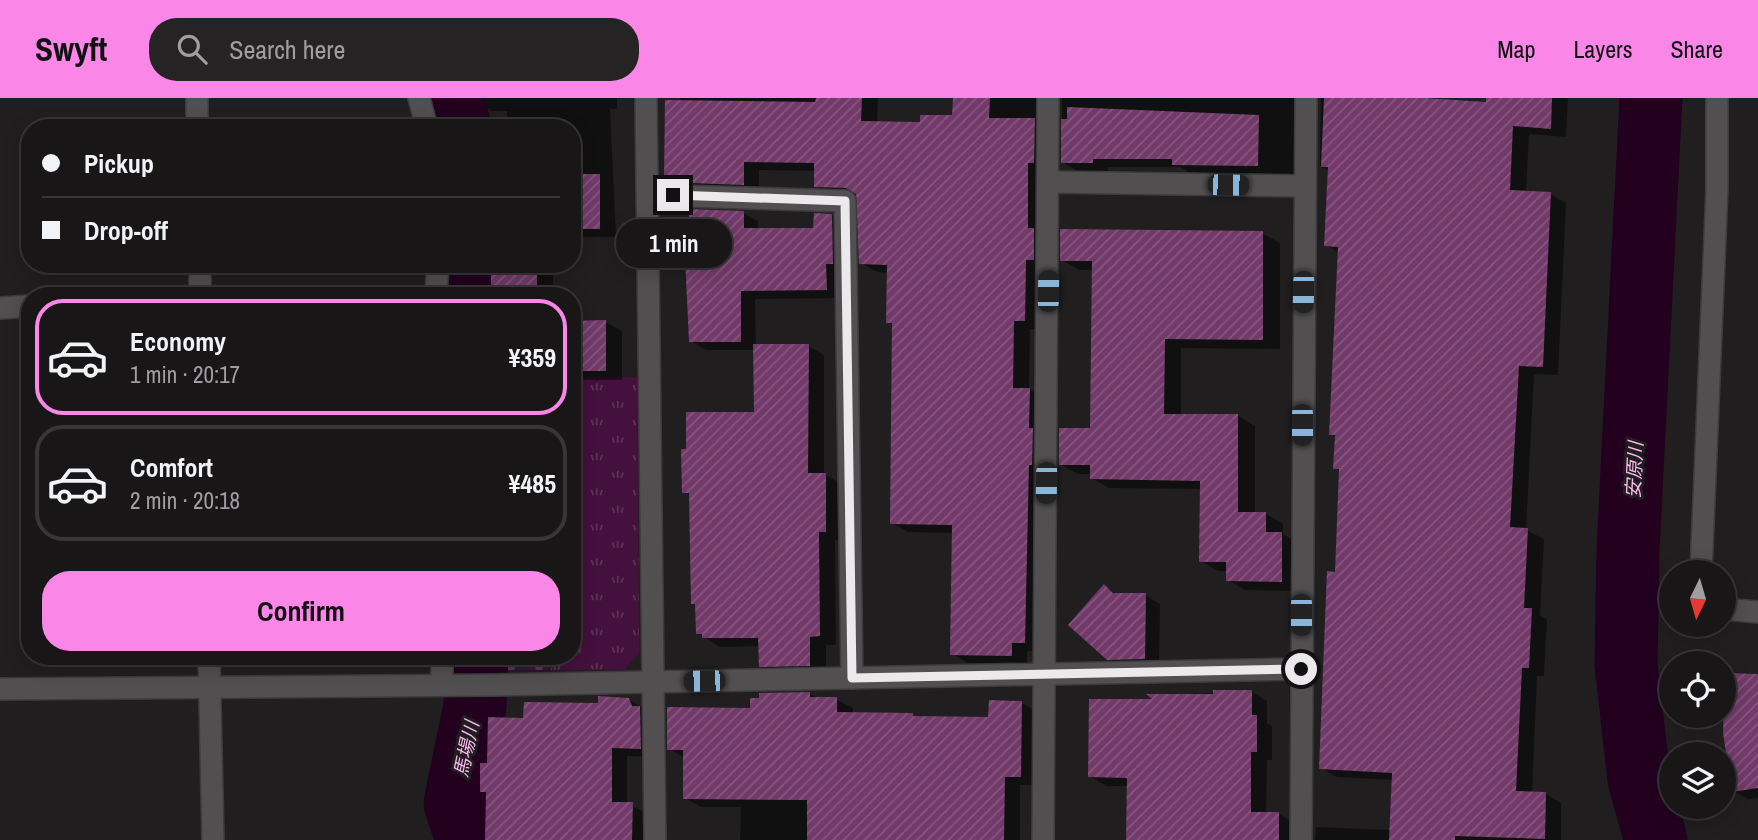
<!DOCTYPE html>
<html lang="en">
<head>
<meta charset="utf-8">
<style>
  body { margin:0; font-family:"Archivo Narrow","Noto Sans JP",sans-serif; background:#262325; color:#f1f3f6; height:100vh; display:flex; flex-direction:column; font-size:26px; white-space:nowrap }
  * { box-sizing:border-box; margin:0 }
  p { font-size:23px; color:#9f9fa2 }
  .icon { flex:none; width:38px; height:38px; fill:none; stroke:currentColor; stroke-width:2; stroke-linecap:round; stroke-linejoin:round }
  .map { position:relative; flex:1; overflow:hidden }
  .details { position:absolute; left:21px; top:189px; width:560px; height:378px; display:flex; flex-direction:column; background:#191618; border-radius:28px; box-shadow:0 4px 18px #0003,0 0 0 2px #373537 }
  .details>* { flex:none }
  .top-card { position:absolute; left:21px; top:21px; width:560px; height:154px; border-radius:28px; box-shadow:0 4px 18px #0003,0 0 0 2px #373537; display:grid; align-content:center; height:154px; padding:0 21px; background:#191618 }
  .needle { width:46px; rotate:185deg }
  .fabs { position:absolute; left:1659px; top:462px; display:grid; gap:14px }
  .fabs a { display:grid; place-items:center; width:77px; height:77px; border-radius:50%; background:#191618; box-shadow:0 4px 18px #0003,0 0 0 2px #373537; font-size:35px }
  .end { position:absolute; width:32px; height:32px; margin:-16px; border:9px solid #ebe9eb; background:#111; box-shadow:0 0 0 4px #111 }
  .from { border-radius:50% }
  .bubble { position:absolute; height:49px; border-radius:24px; background:#191618; box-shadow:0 4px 18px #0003,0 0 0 2px #373537; font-size:23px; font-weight:800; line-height:49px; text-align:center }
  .car { position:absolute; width:21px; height:42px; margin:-21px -10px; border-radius:9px; box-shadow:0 0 5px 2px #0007; background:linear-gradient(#222 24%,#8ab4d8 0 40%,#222 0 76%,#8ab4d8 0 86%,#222 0) }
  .top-card b { display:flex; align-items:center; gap:24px; height:66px; font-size:26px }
  .top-card b+b { border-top:2px solid #373537 }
  .top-card i { width:18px; height:18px; background:#f1f3f6 }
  ul { padding:12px 0 0; list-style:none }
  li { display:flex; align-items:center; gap:21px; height:116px; margin:0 14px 10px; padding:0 7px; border:4px solid #373537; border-radius:28px }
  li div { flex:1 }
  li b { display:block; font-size:26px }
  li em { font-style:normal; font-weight:800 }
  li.current { border-color:#fa87e7 }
  li>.icon { width:63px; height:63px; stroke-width:1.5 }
  .button { display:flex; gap:14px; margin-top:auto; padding:14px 21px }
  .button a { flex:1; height:80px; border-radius:28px; background:#fa87e7; color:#111; font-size:28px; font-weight:800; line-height:80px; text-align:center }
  header { display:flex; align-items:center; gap:42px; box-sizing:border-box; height:98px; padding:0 35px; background:#fa87e7; color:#111 }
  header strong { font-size:33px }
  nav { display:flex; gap:38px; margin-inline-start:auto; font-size:24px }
  .search { width:490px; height:63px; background:#262325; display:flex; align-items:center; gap:18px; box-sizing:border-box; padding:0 24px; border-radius:28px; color:#9f9fa2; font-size:26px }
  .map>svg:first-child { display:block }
  .cemetery { fill:url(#cemetery-stones) }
  .park { fill:url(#park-tufts) }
  .shadow { fill:#0007 }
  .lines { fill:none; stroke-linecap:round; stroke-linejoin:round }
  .river { stroke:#22001e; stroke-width:63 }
  .building { fill:url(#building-hatch) }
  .minor-casing { stroke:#3c3a3c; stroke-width:24 }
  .minor { stroke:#524f51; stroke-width:21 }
  .route { stroke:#ebe9eb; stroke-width:9 }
  .labels { text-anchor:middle; stroke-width:6; stroke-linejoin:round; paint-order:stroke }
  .water-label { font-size:19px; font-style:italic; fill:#fdb8f0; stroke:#211e20 }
</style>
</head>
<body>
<header>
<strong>Swyft</strong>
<div class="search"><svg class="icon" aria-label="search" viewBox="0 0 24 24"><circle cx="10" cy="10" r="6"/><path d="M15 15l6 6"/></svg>Search here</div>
<nav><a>Map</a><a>Layers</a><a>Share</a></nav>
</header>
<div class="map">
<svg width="1758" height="742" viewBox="0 0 1758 742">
  <defs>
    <pattern id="cemetery-stones" width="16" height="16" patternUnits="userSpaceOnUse" patternTransform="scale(1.75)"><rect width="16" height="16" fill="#44103d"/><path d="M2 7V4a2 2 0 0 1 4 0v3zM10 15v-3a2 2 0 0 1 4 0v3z" fill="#5f3359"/></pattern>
    <pattern id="park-tufts" width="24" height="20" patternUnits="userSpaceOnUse" patternTransform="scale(1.75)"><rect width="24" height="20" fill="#44103d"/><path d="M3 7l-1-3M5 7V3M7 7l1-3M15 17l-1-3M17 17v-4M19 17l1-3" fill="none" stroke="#5f3359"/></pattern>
    <pattern id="building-hatch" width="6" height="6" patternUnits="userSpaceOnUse" patternTransform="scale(1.75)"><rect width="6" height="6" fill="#723a69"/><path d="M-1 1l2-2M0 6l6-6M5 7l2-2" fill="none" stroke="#86567f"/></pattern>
  </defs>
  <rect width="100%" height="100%" fill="#211e20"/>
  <rect class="cemetery" x="497" y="558" width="51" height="14"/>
  <path class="park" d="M572,279H637L639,555L625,571L551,572V558H572Z"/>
  <g class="shadow">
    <path d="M475,0H617V11H610L616,139H572V30H507V13H491L475,4Z"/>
    <path d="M680,0H878L877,25L921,26L954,19V0H1057L1040,231H1030L1029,291L1045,301L1041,553H1027V566L968,565L952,556L953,435L908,434L892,425L893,227L888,224L889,175L877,174L861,165L858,98L831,97L816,88V73L759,72V95L694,88L678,79Z"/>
    <path d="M1062,0H1314L1308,77L1190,75L1180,69H1108V73H1078L1062,64Z"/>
    <path d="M1321,0H1440L1439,4L1487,6L1488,0H1568L1566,39L1529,36L1526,95L1550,96L1566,105L1558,277L1534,276L1526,432L1544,441L1540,517L1547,521L1544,578H1537L1532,696H1546L1561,705V742H1315L1316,729L1391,732L1393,682L1337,679L1321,670L1336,476L1340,373L1335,370L1336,339L1331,336L1339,155L1326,147L1329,73L1320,68Z"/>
    <path d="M743,115L758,123V132L815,131L832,117L846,126L841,200L755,201L756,248H808L824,257V376L842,386V442H835L836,547H826V576L777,577L760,568V548L720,549L698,535L691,398L683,394L688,352L756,315L755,252H706L691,243V160Z"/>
    <path d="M1262,135L1280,145V251L1181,250V318H1238L1255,328V416H1266L1283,426V436L1299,446L1298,493L1245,492L1228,482V473H1218L1201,463L1202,391L1109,390L1091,380L1092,376H1078L1060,366L1092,332L1094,172H1079L1062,162Z"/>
    <path d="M262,166H422V174L277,177Z"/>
    <path d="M492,166H553V198H493Z"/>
    <path d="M572,224H605L622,233V282H572Z"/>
    <path d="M1104,489L1119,497H1145L1160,506L1159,569H1124L1108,560Z"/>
    <path d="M1758,578V700L1748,701L1733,693Z"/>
    <path d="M1252,594L1267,603V625L1272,628V662H1267L1266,716H1279L1295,725L1304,742H1128V688H1106L1090,678L1157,603L1151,597Z"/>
    <path d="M810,596L818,600L836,601L853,610V617L990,621L1022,605L1038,614L1037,687H1020V742H740L741,709H701L685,700V660L669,651L752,612Z"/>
    <path d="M629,602L644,610L655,659L627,658V706L647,715V742H494L488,696L481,693L489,667L525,621Z"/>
  </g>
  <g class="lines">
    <g class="river">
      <path d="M452,0L460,30"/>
      <path d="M1651,0L1628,452L1626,566L1639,682L1656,742"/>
      <path d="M472,166V198"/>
      <path d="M467,742L455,705L475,608L477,558"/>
    </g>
  </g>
  <g class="building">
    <path d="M816,0H862L861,23L920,24V17H952L953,0H990L989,20H1035L1034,65H1028V130H1034V162H1026L1025,223H1014L1013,290H1030L1029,330H1033L1032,367H1029L1025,545H1012V558L950,557L952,427L890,426L892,225H886L887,167L859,166L856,96L846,90L814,89V65L744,64V87L689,85V80H664L665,2L815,4Z"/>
    <path d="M1324,0H1424L1486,4V0H1552L1551,31L1513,28L1510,92L1551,94L1543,269L1519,268L1510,429L1528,430L1524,510H1532L1529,570H1522L1516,693L1546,694L1545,741L1455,738V742H1389L1392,675L1319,671L1327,473L1335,474L1339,371H1333L1335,337H1329L1338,149L1324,148L1328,69H1321Z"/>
    <path d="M1067,9L1259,17L1258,68L1172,67V61H1093V65H1061V21H1067Z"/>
    <rect x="572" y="76" width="28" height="55"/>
    <path d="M689,111L744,113V130H813L814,115L832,116L833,166H826L827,192L741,193V244H689L685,158H690Z"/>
    <path d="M1060,131L1263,133V242L1165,241L1164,316H1238V414H1266V434H1282V484L1226,483V464H1199L1200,383L1090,381V367H1059V330H1090L1092,163H1060Z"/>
    <rect x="491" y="166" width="46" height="32"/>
    <path d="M606,222V273H572V223Z"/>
    <path d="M753,246H809L808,375H826V434H819L820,538L810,539V568L759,569L758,540H702V536H696L695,506H691L689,395H682L681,351H686V314H754Z"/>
    <path d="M1104,486L1113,495H1146L1145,561L1107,562L1068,527Z"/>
    <path d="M1725,575L1758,576V690L1732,694L1723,635Z"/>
    <path d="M1213,592H1252V617H1257V654H1251V714H1279V742H1126L1127,680L1088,679L1089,601H1152L1146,596H1213Z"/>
    <path d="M810,594V599H837V614L913,615V618L988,619L989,602L1022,603L1021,679H1005L1004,742H807V702L683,701V652H667V609L750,610V600H759V595Z"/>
    <path d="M598,598L629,600L632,608H640L641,651L612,650V704H633L632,742H485L486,694H480V665H487L488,619L523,620L524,604L598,605Z"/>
  </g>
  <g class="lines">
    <g class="minor-casing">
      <g id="minor">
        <path d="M197,0V30"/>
        <path d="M419,0L427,30"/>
        <path d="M646,0L655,742"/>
        <path d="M1049,84L1305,88"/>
        <path d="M649,97L845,103L852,580"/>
        <path d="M200,166V198"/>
        <path d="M436,198L438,166"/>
        <path d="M0,210L30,208"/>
        <path d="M1701,474L1717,90V0"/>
        <path d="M1724,511L1758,514"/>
        <path d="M209,558L213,742"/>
        <path d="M442,558V585"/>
        <path d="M0,591L495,587L1301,571"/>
        <path d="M1043,742L1048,0"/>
        <path d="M1301,742L1306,0"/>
      </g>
    </g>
    <use href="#minor" class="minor"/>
  </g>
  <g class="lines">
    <path class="route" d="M673,97L845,103L852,580L1301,571"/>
  </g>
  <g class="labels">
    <g class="water-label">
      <text transform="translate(1634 372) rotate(-87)" y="7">安原川</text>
      <text transform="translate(466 651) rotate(-78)" y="7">馬場川</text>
    </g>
  </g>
</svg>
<div class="fabs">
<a><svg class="needle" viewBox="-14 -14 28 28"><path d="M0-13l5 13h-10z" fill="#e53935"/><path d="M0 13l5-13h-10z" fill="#9f9fa2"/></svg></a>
<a><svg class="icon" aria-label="locate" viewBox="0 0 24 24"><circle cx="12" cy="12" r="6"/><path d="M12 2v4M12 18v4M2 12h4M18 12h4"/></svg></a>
<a><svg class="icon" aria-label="layers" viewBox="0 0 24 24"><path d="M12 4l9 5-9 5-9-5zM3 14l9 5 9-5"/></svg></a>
</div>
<i class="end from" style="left:1301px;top:571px"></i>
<i class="end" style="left:673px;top:97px"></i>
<div class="bubble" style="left:616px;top:121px;width:116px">1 min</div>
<i class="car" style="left:1228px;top:87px;rotate:91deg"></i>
<i class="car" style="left:1048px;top:193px;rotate:1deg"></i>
<i class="car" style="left:1303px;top:194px;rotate:181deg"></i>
<i class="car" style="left:1302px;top:327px;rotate:180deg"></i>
<i class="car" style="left:1046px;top:385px;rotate:181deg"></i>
<i class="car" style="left:1301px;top:517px;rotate:180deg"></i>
<i class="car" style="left:704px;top:583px;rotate:269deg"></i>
<div class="top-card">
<b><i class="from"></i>Pickup</b>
<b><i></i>Drop-off</b>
</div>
<section class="details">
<ul>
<li class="current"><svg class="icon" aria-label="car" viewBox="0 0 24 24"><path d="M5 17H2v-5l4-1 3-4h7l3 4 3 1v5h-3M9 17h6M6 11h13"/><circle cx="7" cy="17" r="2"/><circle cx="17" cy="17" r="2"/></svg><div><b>Economy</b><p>1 min · 20:17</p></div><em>¥359</em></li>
<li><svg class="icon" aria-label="car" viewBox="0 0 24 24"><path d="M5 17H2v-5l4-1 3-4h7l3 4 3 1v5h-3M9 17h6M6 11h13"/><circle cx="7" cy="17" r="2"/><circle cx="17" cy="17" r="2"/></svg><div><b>Comfort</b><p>2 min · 20:18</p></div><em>¥485</em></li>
</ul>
<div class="button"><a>Confirm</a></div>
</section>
</div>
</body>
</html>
